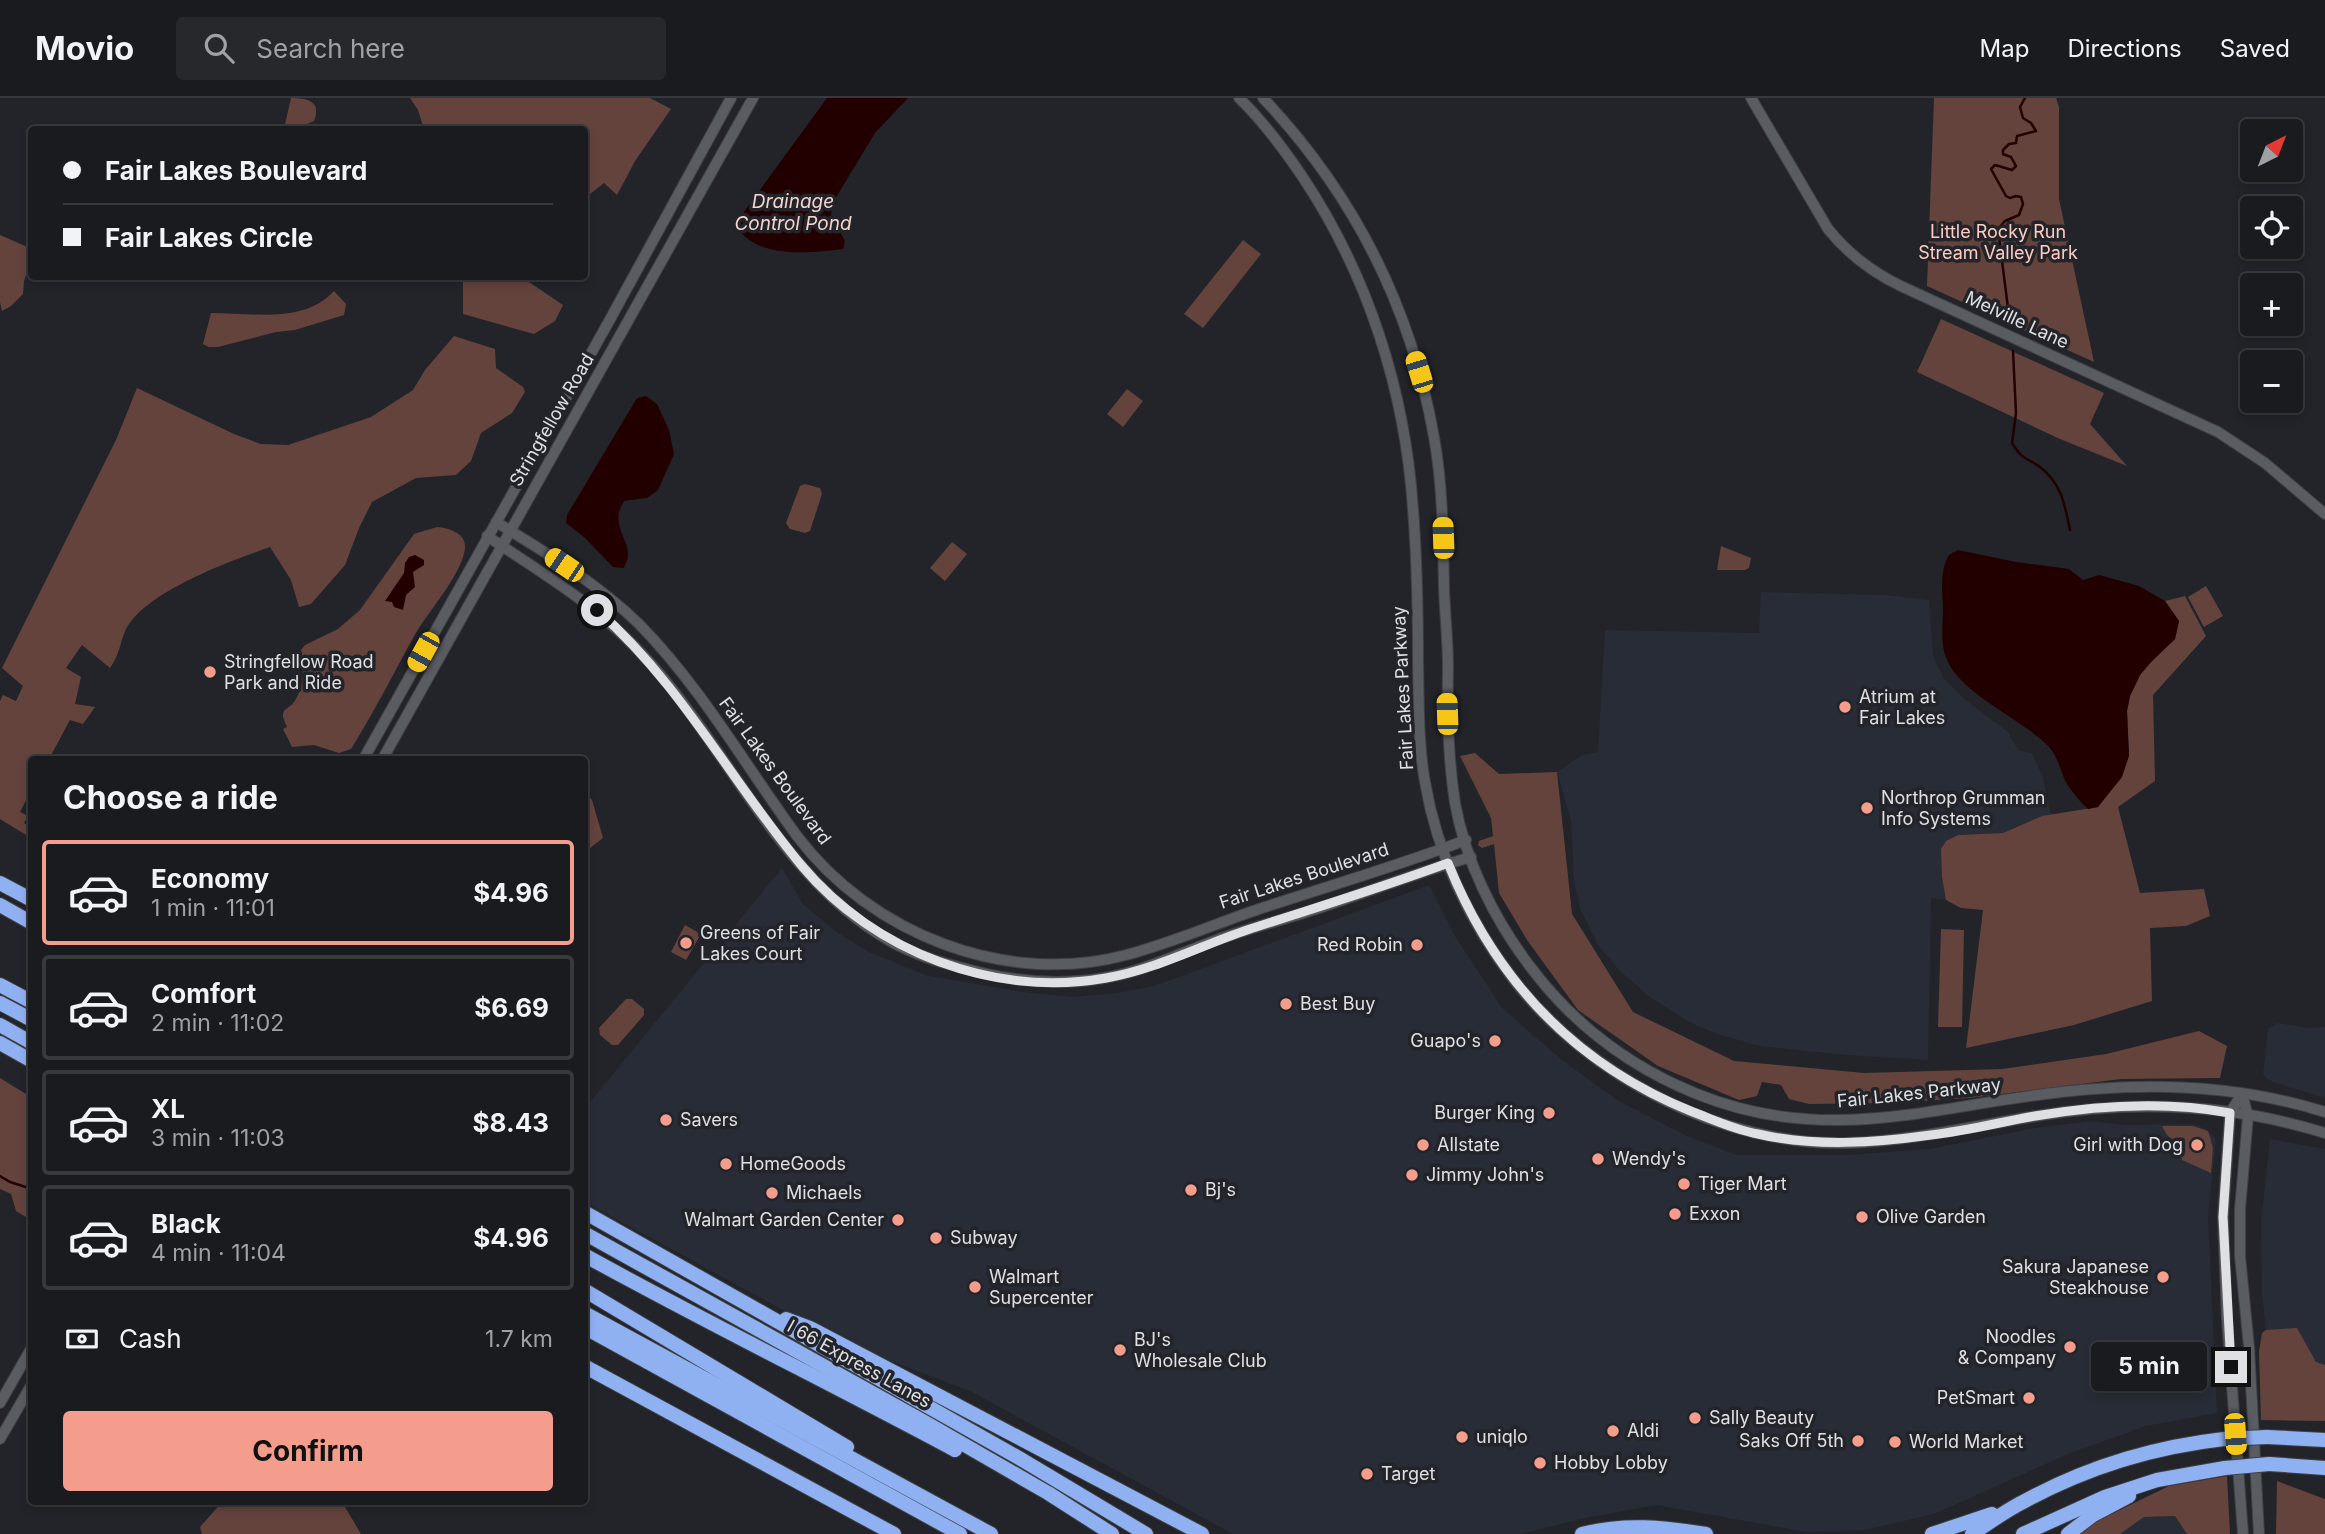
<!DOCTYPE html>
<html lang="en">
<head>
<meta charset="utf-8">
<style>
  body { margin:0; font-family:Inter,sans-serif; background:#27282c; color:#f1f3f6; height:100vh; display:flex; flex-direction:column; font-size:26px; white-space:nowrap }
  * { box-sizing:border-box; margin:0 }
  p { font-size:23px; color:#9fa1a4 }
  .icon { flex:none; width:38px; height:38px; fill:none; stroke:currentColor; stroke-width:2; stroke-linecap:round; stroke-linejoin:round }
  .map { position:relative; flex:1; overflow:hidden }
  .drawer { position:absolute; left:28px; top:658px; width:560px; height:749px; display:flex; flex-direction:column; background:#1a1b1f; border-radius:7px; box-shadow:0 4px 10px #0003,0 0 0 2px #38393d }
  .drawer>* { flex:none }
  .banner { position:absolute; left:28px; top:28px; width:560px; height:154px; border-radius:7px; box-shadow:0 4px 10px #0003,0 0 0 2px #38393d; display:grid; align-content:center; height:154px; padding:0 35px; background:#1a1b1f }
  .needle { width:46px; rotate:42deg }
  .fabs { position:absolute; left:2240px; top:21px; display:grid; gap:14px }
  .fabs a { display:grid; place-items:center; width:63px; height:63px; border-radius:7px; background:#1a1b1f; box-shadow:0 4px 10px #0003,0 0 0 2px #38393d; font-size:35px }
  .end { position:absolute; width:32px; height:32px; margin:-16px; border:9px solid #dfe0e3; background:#111; box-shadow:0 0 0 4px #111 }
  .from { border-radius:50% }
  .bubble { position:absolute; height:49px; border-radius:7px; background:#1a1b1f; box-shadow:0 4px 10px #0003,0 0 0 2px #38393d; font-size:23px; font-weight:700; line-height:49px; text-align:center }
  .car { position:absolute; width:21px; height:42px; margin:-21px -10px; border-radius:9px; box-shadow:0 0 5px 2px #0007; background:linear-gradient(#f5c518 24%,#345 0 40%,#f5c518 0 76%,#345 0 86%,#f5c518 0) }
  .banner b { display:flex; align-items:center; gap:24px; height:66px; font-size:26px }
  .banner b+b { border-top:2px solid #38393d }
  .banner i { width:18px; height:18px; background:#f1f3f6 }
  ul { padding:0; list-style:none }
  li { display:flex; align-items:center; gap:21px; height:105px; margin:0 14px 10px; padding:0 21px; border:4px solid #38393d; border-radius:7px }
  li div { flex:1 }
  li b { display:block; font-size:26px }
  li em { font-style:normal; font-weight:700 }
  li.current { border-color:#f49d8c }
  li>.icon { width:63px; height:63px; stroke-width:1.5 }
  h2 { padding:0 35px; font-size:32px; line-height:84px }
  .pay { display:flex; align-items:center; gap:18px; height:77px; padding:0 35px; font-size:26px }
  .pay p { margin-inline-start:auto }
  .action { display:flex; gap:14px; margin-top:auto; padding:14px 35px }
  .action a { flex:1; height:80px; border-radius:7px; background:#f49d8c; color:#111; font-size:28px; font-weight:700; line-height:80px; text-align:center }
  header { display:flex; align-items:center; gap:42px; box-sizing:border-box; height:98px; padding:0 35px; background:#1a1b1f; border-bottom:2px solid #38393d }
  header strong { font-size:33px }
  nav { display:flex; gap:38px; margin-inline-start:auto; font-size:24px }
  .search { width:490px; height:63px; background:#27282c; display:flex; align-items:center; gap:18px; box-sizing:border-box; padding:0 24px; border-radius:7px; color:#9fa1a4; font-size:26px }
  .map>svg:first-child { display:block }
  .built { fill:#272c36 }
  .green { fill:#64433d }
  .water { fill:#200 }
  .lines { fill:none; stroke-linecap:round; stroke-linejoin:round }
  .stream { stroke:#200; stroke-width:2.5 }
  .secondary-casing { stroke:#3f4044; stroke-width:12 }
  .highway-casing { stroke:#3f4044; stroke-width:16 }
  .secondary { stroke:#595c61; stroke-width:10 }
  .highway { stroke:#8fb0f1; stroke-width:14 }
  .highway-bridge-casing { stroke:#3f4044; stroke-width:16; stroke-linecap:butt }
  .highway-bridge { stroke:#8fb0f1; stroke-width:14 }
  .route { stroke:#dfe0e3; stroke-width:9 }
  .poi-dot { fill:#f49d8c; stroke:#222429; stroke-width:2.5 }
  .labels { text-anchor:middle; stroke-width:7; stroke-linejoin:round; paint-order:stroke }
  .park-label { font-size:18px; fill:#feccc2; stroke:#222429 }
  .street-label { font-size:18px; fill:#dfe0e3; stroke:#222429 }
  .poi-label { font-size:18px; fill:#dfe0e3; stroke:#222429; text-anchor:start }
  .water-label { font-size:19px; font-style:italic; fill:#f6d4ce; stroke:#222429 }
</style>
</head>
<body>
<header>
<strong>Movio</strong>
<div class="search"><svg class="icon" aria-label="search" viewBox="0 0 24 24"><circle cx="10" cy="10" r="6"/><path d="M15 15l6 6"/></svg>Search here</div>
<nav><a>Map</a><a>Directions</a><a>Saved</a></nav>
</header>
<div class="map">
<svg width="2325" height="1436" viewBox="0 0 2325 1436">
  <rect width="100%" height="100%" fill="#222429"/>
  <g class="built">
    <path d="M1761,494L1885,497L1929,502L1933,558L1944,581L1963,600L2008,634L2018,652L2032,655L2043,680L2051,718H2042L2003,735L1958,737L1942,779L1946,802L1931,800L1928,962L1846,957L1760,948L1717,936L1689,924L1650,899L1620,873L1598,847L1579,808L1574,782L1571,722L1557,674L1582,657L1598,654L1605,532L1759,535Z"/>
    <path d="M782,770L803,806L838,835L869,854L925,877L1023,894L1073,899L1117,895L1154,888L1429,787L1453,835L1502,910L1562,962L1617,1002L1685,1037L1736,1057H1846L1930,1051L2035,1030L2093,1023L2123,1027L2193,1026L2206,1031L2216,1041L2208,1117L2217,1315L2146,1328L2068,1356L1934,1416L1865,1432L1807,1434L1656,1407L1585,1420L1521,1436H1233L970,1293L843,1245L585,1104V1010Z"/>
    <path d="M2277,925L2309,930L2325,929V1000L2276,985L2267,981L2263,976L2268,931Z"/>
    <path d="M2270,1041L2325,1051V1267L2316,1264L2297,1231L2266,1232L2262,1198L2261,1124Z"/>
    <path d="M2176,1418L2193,1436H2112L2144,1419Z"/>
  </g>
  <g class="green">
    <path d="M291,0C307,0 322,3 314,23L307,26L302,31H284Z"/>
    <path d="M410,0H650L671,11L635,63L617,97L604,85L585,100L584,32L424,31L418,12Z"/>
    <path d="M1934,0H2056L2059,9V101L2094,264L1927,188Z"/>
    <path d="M0,137L32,151L31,174L27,175L24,183L23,196L11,208L2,213L0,204Z"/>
    <path d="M1243,142L1261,156L1203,230L1184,216Z"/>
    <path d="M463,179H530L529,184L563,207L555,223L534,236L463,216Z"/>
    <path d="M334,193L346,206L344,217L295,232L276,234L218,249H209L203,246L211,215C252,215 304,226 334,193Z"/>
    <path d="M1941,221L2104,295L2090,326L2127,368L2060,341L1917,274Z"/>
    <path d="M454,238L495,251L496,270L523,289L525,294L512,315L481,335L471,363L456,377L416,380L372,404L359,430L345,467L311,506L299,509L291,482L270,449C230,463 153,491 129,526C120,539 121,556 110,570L82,547L66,570L81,579L75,606L95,609L83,626L70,622L49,661L32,662L31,693L20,714L28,718L24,725L31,730V740L0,721V603L3,597L16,603L23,588L2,570L116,342L137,290L234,336L261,346L288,347L371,319L413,292L425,272Z"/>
    <path d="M1127,291L1143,303L1123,329L1107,316Z"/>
    <path d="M805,386L820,390L822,396L810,433L805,435L790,431L786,425L800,388Z"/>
    <path d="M437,429C448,430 466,435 465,449C464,473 430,512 417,533C395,572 375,613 351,651L339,655L314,647L292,649L283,631L287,629C285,624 281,618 284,613C288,609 293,607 296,601C304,586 305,569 301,552L305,547L338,531L360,512L414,436Z"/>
    <path d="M952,444L967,456L945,483L930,470Z"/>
    <path d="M1721,448L1751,460L1749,470L1745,472H1717Z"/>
    <path d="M2206,488L2223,518L2204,529L2188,499Z"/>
    <path d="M2185,498L2206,538L2153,597L2155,683L2118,709L2140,795L2204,791L2210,818L2186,828L2150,830L2152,903L2074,927L1966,950L1983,812L1961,810L1946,802L1942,779L1941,751L1946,743L1958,737L2003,735L2042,718L2098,709L2129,658L2127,613L2130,598L2140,577L2151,564L2175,541L2179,523L2165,503Z"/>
    <path d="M1475,655L1499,676L1557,674L1572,816L1633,914L1734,963L1864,975L2002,971L2106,956L2199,933L2227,948L2220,980L2121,981L1969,1000L1891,1005L1809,1006L1789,1001L1781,987L1762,984L1757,998L1739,1002L1658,968L1578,912L1527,842L1499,795L1494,746L1482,750L1478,747L1479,743L1493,738L1491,720L1460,658Z"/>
    <path d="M584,693L592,702L603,740L585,754Z"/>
    <path d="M685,827L701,836L686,862L671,854Z"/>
    <path d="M1941,831L1964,832L1962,929H1938Z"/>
    <path d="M626,901H632L644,911V917L618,947H612L600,937L599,930Z"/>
    <path d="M0,980L31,999V1122L16,1113L11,1096L0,1091Z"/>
    <path d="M2162,1028H2193L2208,1033L2213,1050L2211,1075L2182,1062L2176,1044L2167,1037Z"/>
    <path d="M2297,1230L2316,1264L2325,1267V1323L2261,1322L2259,1254L2262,1235L2266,1232Z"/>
    <path d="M2227,1378L2230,1436H2187L2175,1418L2144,1419L2120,1436H2081L2089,1427L2169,1388Z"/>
    <path d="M2277,1383L2325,1401V1436H2276Z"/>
    <path d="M222,1404H342L361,1436H202L200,1429Z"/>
  </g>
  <g class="water">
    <path d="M827,0H908L875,35L832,106L831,118L845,143L843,151C808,155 755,162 735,126Z"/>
    <path d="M646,298L657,306L669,332L674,356L658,392L647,400L624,403C609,428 629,438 628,459C628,460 624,469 624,470L613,469L585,440L566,425L567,417L637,300Z"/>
    <path d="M1958,452L2016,464L2069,471L2083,482L2099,477L2139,488L2165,503L2179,523L2175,541L2151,564L2140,577L2130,598L2127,613L2129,658L2122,679L2098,709L2088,711C2080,704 2073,695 2067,686C2060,674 2059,659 2048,648C2022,621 1961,596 1947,562C1940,547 1943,526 1943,509C1942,493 1940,471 1949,457Z"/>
    <path d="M415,457L424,462V467L413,474L415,489L406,497L403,512L394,509L392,504L385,503L404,475L405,465L409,459Z"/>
  </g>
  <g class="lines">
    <g class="stream">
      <path d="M2010,226L1998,131L2005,123L2019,117L2023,106L2021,99L2016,98L2010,100L2006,98L1991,71L1995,67L2012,72L2016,68L2011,59L2003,56V52L2009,46L2016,45L2017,38L2036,33L2031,25L2023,20L2020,9L2025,0"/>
      <path d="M2013,253L2016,315L2012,345C2024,364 2025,358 2040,369C2062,386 2065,408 2070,432"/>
      <path d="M0,1078L10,1084L32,1091"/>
    </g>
    <g class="secondary-casing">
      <g id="secondary">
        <path d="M1239,0C1263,23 1283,50 1302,78C1368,177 1405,292 1413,411C1417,462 1418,515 1418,566C1419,606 1418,645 1425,684C1437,756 1470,825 1514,882C1589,979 1723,1048 1847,1045C1911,1043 1973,1028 2036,1018C2133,1002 2232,1006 2325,1035"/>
        <path d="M1263,0C1353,95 1411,209 1434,339C1443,389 1443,440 1444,490C1445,517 1448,544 1448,571C1447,616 1448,660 1455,705C1465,762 1494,821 1529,867C1572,925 1630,969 1697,996C1838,1053 1954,1000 2094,991C2171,985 2252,991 2325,1014"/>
        <path d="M1751,0L1828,131C1849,157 1873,175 1903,189L2218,334L2265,365L2325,416"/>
        <path d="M496,424C545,454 597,485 639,526C701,589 745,667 797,738C871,836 1006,889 1126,857C1171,845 1215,826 1259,811C1328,788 1398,768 1466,742"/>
        <path d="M487,438C549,480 601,509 651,566C731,656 782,781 890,843C913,856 938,864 963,870C1009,883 1057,888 1104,880C1141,874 1176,857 1211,844C1248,830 1287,821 1325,808C1373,792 1422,773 1471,759"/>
        <path d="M363,662L608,225L731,0"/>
        <path d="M382,662L753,0"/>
        <path d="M2242,996L2230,1015L2223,1119L2227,1221L2243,1436"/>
        <path d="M2242,996L2248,1018L2240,1111V1158L2249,1249L2259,1436"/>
        <path d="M0,1305L32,1249"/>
        <path d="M0,1341L32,1286"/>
      </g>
    </g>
    <g class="highway-casing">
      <g id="highway">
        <path d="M0,785L32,802"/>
        <path d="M0,807L32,825"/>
        <path d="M0,887L32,904"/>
        <path d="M0,905L32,922"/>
        <path d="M0,927L32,945"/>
        <path d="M0,945L32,963"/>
        <path d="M584,1114L1019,1360L1146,1436"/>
        <path d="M584,1135L923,1323L1048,1395L1112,1436"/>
        <path d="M584,1157C707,1225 832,1286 955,1352"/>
        <path d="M584,1192L847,1349"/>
        <path d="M584,1215L991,1436"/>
        <path d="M786,1221L810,1230L1202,1436"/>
        <path d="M584,1229L960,1436"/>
        <path d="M584,1268L894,1436"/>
        <path d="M2267,1339L2325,1342"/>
        <path d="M2269,1366L2325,1370"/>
        <path d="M1582,1436C1625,1425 1663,1429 1706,1436"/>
        <path d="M1932,1436L1992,1416"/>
        <path d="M1972,1436C1989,1425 2005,1413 2023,1404C2085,1370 2153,1349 2224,1341"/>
        <path d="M2023,1436L2105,1399L2157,1382L2225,1370"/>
        <path d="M2068,1436L2093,1417L2129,1398"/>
      </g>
    </g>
    <use href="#secondary" class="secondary"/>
    <use href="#highway" class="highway"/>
    <g class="highway-bridge-casing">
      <g id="highway-bridge">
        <path d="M2224,1341L2267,1339"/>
        <path d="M2225,1370L2269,1366"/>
      </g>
    </g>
    <use href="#highway-bridge" class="highway-bridge"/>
  </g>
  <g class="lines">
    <path class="route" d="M597,512C681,586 731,683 802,768C874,854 995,900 1106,880C1154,872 1200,848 1247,832C1314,810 1381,790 1448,765C1495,882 1575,967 1693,1014C1714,1022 1735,1032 1758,1036C1814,1049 1874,1045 1931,1037C1966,1033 2001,1024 2035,1018C2099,1007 2167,1003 2230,1015L2223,1119L2231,1269"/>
  </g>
  <g class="poi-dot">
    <circle cx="210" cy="574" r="7"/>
    <circle cx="1845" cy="609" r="7"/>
    <circle cx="1867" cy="710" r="7"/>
    <circle cx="686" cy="845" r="7"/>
    <circle cx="1417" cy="847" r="7"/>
    <circle cx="1286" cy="906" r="7"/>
    <circle cx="1495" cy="943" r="7"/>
    <circle cx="1549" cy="1015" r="7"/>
    <circle cx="666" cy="1022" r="7"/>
    <circle cx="1423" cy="1047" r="7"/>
    <circle cx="2197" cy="1047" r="7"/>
    <circle cx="1598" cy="1061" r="7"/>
    <circle cx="726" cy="1066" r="7"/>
    <circle cx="1412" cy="1077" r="7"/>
    <circle cx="1684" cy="1086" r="7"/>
    <circle cx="1191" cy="1092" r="7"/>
    <circle cx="772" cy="1095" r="7"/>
    <circle cx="1675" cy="1116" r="7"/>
    <circle cx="1862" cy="1119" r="7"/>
    <circle cx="898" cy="1122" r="7"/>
    <circle cx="936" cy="1140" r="7"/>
    <circle cx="2163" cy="1179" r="7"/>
    <circle cx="975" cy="1189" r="7"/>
    <circle cx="2070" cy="1249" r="7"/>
    <circle cx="1120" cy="1252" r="7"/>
    <circle cx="2029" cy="1300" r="7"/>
    <circle cx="1695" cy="1320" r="7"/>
    <circle cx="1613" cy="1333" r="7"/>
    <circle cx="1462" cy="1339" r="7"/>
    <circle cx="1858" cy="1343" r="7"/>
    <circle cx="1895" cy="1344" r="7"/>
    <circle cx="1540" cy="1365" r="7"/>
    <circle cx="1367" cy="1376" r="7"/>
  </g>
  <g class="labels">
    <g class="park-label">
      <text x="1998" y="140">Little Rocky Run<tspan x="1998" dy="21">Stream Valley Park</tspan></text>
    </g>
    <g class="street-label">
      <text transform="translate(2017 222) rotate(25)" y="6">Melville Lane</text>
      <text transform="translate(552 322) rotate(-60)" y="6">Stringfellow Road</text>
      <text transform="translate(1403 590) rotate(-93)" y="6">Fair Lakes Parkway</text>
      <text transform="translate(775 673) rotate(54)" y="6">Fair Lakes Boulevard</text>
      <text transform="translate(1304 778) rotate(-18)" y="6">Fair Lakes Boulevard</text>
      <text transform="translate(1919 995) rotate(-6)" y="6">Fair Lakes Parkway</text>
      <text transform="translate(859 1266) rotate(29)" y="6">I 66 Express Lanes</text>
    </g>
    <g class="poi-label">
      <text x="224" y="570">Stringfellow Road<tspan x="224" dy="21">Park and Ride</tspan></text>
      <text x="1859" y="605">Atrium at<tspan x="1859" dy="21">Fair Lakes</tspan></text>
      <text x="1881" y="706">Northrop Grumman<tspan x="1881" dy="21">Info Systems</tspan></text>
      <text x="700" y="841">Greens of Fair<tspan x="700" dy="21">Lakes Court</tspan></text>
      <text x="1403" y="853" text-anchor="end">Red Robin</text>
      <text x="1300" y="912">Best Buy</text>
      <text x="1481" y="949" text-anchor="end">Guapo's</text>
      <text x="1535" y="1021" text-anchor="end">Burger King</text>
      <text x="680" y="1028">Savers</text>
      <text x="1437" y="1053">Allstate</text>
      <text x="2183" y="1053" text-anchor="end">Girl with Dog</text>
      <text x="1612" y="1067">Wendy's</text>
      <text x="740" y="1072">HomeGoods</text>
      <text x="1426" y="1083">Jimmy John's</text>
      <text x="1698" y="1092">Tiger Mart</text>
      <text x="1205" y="1098">Bj's</text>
      <text x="786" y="1101">Michaels</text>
      <text x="1689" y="1122">Exxon</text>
      <text x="1876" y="1125">Olive Garden</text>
      <text x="884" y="1128" text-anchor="end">Walmart Garden Center</text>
      <text x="950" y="1146">Subway</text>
      <text x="2149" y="1175" text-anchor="end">Sakura Japanese<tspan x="2149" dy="21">Steakhouse</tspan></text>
      <text x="989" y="1185">Walmart<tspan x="989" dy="21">Supercenter</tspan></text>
      <text x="2056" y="1245" text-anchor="end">Noodles<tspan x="2056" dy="21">&amp; Company</tspan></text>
      <text x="1134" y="1248">BJ's<tspan x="1134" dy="21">Wholesale Club</tspan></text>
      <text x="2015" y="1306" text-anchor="end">PetSmart</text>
      <text x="1709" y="1326">Sally Beauty</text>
      <text x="1627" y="1339">Aldi</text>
      <text x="1476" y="1345">uniqlo</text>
      <text x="1844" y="1349" text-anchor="end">Saks Off 5th</text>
      <text x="1909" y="1350">World Market</text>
      <text x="1554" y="1371">Hobby Lobby</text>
      <text x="1381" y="1382">Target</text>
    </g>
    <g class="water-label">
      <text x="793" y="110">Drainage<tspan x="793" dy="22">Control Pond</tspan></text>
    </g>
  </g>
</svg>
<div class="fabs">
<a><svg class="needle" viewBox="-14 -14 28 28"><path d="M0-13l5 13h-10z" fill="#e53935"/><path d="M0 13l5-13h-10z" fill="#9fa1a4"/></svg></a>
<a><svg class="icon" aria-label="locate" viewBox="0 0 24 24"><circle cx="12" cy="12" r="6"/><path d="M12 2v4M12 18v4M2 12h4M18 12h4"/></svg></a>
<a>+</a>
<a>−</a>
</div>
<i class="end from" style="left:597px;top:512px"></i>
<i class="end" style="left:2231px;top:1269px"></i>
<div class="bubble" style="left:2091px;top:1244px;width:116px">5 min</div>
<i class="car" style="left:1419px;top:274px;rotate:343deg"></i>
<i class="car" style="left:1443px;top:440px;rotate:358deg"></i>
<i class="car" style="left:564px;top:467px;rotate:304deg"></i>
<i class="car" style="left:423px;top:554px;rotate:209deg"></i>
<i class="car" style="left:1447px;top:616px;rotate:358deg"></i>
<i class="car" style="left:2235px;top:1336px;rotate:176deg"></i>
<div class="banner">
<b><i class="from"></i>Fair Lakes Boulevard</b>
<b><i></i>Fair Lakes Circle</b>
</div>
<section class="drawer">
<h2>Choose a ride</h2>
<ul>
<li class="current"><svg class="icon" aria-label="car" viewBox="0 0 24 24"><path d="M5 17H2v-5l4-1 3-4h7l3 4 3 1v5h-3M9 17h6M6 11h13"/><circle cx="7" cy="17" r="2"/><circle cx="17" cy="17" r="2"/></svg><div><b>Economy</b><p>1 min · 11:01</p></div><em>$4.96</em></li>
<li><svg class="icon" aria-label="car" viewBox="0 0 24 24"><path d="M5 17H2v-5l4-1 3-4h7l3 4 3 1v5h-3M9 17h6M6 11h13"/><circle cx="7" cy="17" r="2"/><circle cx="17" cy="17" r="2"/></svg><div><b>Comfort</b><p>2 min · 11:02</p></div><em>$6.69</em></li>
<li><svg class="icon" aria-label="car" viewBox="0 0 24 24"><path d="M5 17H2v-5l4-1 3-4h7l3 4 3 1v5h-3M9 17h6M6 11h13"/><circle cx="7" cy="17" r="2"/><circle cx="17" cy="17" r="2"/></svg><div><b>XL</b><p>3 min · 11:03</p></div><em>$8.43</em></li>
<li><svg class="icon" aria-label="car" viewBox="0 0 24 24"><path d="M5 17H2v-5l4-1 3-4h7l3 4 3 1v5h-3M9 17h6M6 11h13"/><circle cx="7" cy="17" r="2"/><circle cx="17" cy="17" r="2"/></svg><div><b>Black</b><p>4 min · 11:04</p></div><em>$4.96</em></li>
</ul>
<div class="pay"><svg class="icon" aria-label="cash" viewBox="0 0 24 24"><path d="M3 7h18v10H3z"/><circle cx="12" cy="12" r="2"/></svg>Cash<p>1.7 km</p></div>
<div class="action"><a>Confirm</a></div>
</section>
</div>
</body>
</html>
